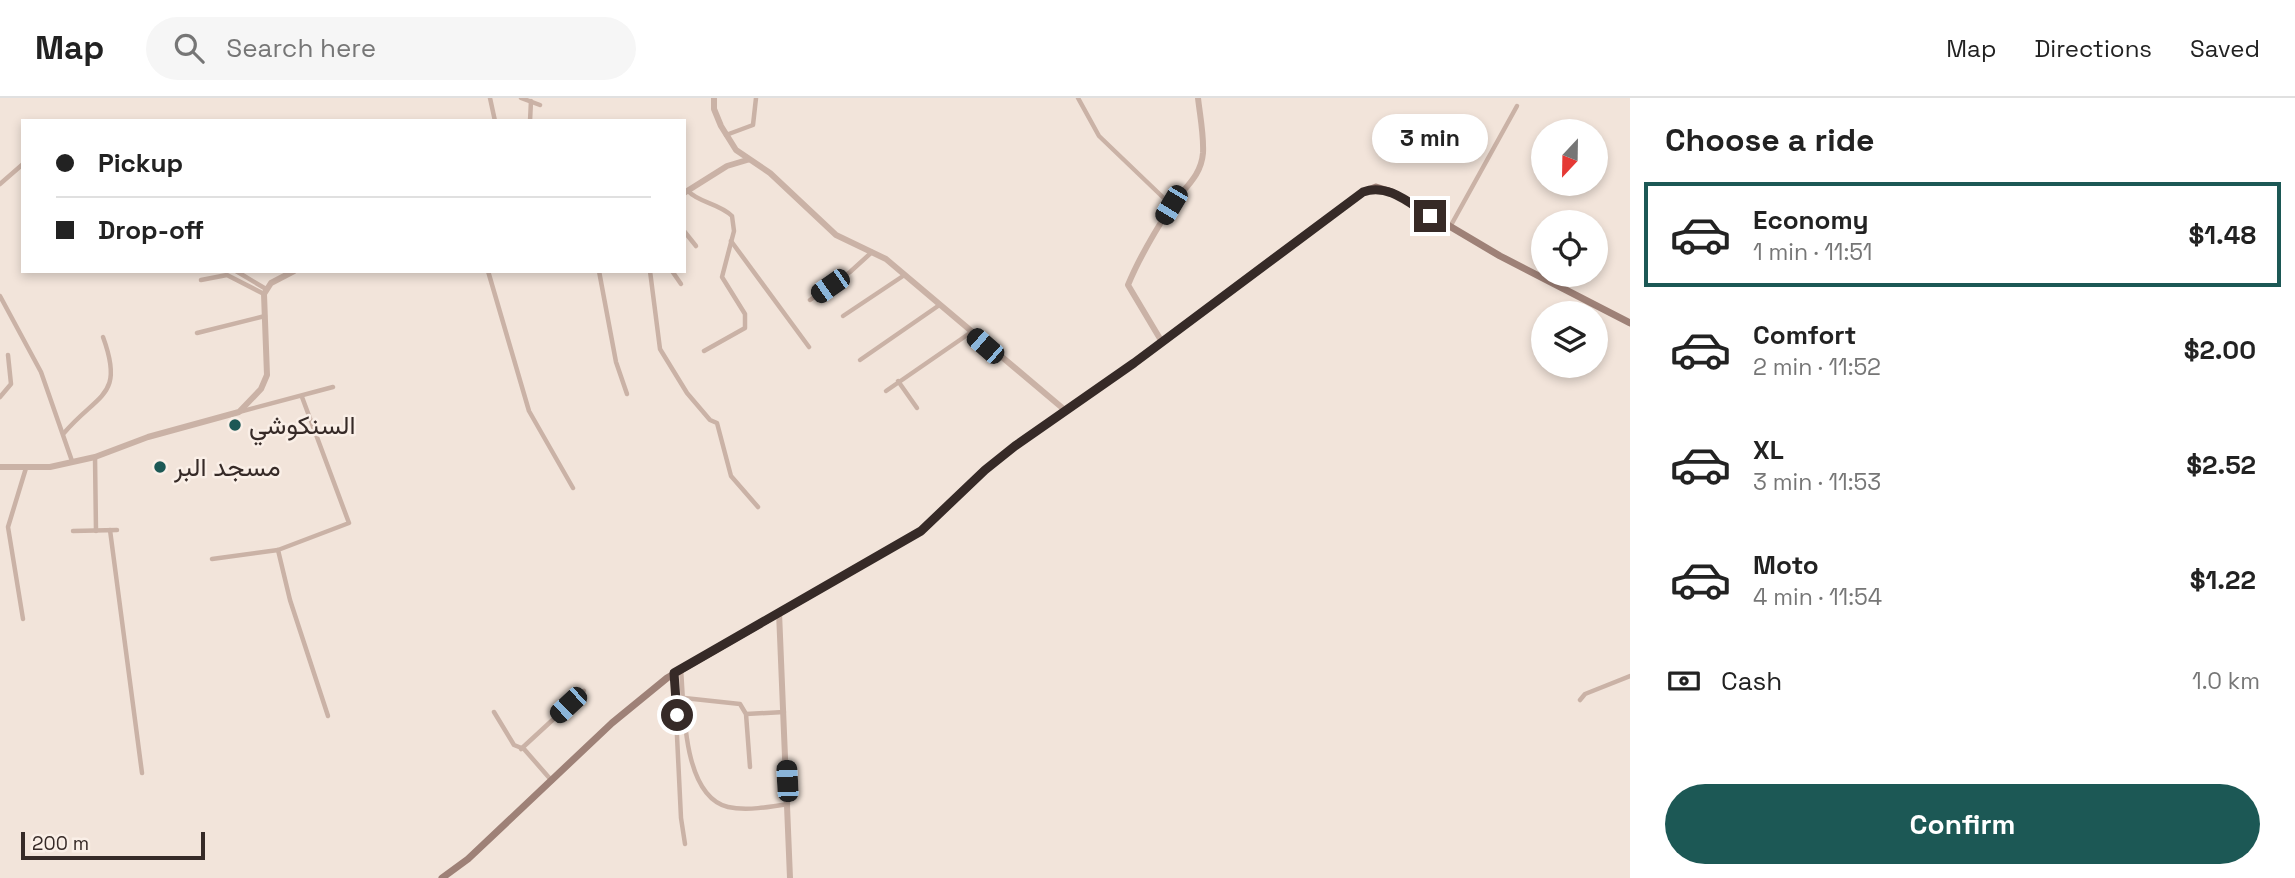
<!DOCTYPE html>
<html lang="en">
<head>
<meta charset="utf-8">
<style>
  body { margin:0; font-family:"Space Grotesk",Vazirmatn,sans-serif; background:#f6f6f6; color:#222; height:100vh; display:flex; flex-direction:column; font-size:26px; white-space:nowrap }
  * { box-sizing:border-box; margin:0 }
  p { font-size:23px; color:#767676 }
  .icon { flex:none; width:38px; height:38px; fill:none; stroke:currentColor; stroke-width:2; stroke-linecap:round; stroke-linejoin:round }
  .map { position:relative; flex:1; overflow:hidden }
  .sheet { display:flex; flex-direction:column; background:#fff; width:665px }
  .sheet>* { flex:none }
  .banner { position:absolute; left:21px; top:21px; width:665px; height:154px; border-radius:0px; box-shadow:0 4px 10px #0003; display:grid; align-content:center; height:154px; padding:0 35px; background:#fff }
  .needle { width:46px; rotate:202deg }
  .buttons { position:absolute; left:1531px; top:21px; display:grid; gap:14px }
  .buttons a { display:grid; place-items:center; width:77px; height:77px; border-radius:50%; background:#fff; box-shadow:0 4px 10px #0003; font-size:35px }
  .scale { position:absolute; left:21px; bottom:18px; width:184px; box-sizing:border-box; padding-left:7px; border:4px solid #362a27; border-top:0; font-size:19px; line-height:24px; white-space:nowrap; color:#362a27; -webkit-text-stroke:5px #faefe7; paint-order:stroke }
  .end { position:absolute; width:32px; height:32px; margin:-16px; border:9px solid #362a27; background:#fff; box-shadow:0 0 0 4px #fff }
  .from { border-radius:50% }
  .bubble { position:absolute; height:49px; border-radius:24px; background:#fff; box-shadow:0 4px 10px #0003; font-size:23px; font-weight:800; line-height:49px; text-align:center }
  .car { position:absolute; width:21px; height:42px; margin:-21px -10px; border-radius:9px; box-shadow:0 0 5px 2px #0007; background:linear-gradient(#222 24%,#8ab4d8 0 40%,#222 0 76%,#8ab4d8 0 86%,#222 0) }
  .banner b { display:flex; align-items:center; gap:24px; height:66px; font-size:26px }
  .banner b+b { border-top:2px solid #e0e0e0 }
  .banner i { width:18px; height:18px; background:#222 }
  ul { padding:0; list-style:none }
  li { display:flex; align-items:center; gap:21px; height:105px; margin:0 14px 10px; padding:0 21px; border:4px solid transparent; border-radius:0px }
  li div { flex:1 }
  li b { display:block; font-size:26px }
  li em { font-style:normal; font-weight:800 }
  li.on { border-color:#1c5855 }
  li>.icon { width:63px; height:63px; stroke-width:1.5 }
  h2 { padding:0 35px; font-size:32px; line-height:84px }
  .pay { display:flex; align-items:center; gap:18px; height:77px; padding:0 35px; font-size:26px }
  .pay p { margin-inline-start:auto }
  .cta { display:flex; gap:14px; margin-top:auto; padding:14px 35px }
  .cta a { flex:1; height:80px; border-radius:42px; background:#1c5855; color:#fff; font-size:28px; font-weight:800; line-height:80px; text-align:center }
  header { display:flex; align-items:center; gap:42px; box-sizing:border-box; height:98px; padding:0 35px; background:#fff; border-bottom:2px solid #e0e0e0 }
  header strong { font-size:33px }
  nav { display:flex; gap:38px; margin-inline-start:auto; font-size:24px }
  .search { width:490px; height:63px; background:#f6f6f6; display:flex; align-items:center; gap:18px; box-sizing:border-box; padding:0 24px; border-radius:38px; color:#767676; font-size:26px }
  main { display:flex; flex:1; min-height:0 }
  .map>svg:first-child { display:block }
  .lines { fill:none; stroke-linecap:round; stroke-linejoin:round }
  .minor { stroke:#cab2a6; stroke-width:4.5 }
  .tertiary { stroke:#cab2a6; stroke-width:6 }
  .secondary { stroke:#9e8177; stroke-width:7 }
  .route { stroke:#362a27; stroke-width:9 }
  .poi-dot { fill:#1c5855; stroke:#faefe7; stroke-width:2.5 }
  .labels { text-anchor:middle; stroke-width:5; stroke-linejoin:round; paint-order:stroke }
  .poi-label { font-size:26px; fill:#362a27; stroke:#faefe7; text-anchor:start }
</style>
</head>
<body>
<header>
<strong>Map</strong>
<div class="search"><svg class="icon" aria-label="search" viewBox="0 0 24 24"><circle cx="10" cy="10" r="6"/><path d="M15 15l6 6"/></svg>Search here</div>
<nav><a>Map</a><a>Directions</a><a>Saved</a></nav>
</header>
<main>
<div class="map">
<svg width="1630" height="780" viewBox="0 0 1630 780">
  <rect width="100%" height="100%" fill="#f2e4da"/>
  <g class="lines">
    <g class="minor">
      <path d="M490,0L495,23"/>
      <path d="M521,0L540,7"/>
      <path d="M1078,0L1099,38L1171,107"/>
      <path d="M530,23L531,3"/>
      <path d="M726,37L753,27L756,0"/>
      <path d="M0,86L23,66"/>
      <path d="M688,93C699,105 719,105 732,118L734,133L722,179L745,216V230L704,253"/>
      <path d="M1450,129L1517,8"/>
      <path d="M684,133L696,148"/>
      <path d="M731,143L809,249"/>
      <path d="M236,173L266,191"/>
      <path d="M488,173L529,313L573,390"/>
      <path d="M599,173L616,264L627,296"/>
      <path d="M650,173L660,251L687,295L710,322L717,325L731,378L758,409"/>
      <path d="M672,173L681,186"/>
      <path d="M201,182L227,177L264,196"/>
      <path d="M0,198L41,274L72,363"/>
      <path d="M810,202L850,174L872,154"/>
      <path d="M843,218L903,178"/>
      <path d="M197,235L265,218"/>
      <path d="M860,262L938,208"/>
      <path d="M898,283L917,310"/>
      <path d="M886,293L970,235"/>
      <path d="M0,299L11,286L8,257"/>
      <path d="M239,314L333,289"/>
      <path d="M64,335C98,295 125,299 103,239"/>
      <path d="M95,359L96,433"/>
      <path d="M110,432L142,675"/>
      <path d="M73,433L117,432"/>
      <path d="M278,452L290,502L328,618"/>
      <path d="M212,461L278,452L349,425L302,299"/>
      <path d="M23,521L8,429L26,370"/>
      <path d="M681,571C684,607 682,698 728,709C746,713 770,709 788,706"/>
      <path d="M674,576L681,720L685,746"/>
      <path d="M675,599L740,606L746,616L750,669"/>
      <path d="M1580,602L1585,596L1630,578"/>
      <path d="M494,614L514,647L524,651L552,683"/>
      <path d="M746,616L784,614"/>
      <path d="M521,651L584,593"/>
    </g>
    <g class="tertiary">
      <path d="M714,0V11L721,28L736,52L770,75L836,137L886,161L1066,313"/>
      <path d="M684,95L727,68L747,62"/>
      <path d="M1162,244L1128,187C1139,160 1154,135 1170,110C1182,91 1201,80 1203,55C1204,37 1200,18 1198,0"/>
      <path d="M0,369H50L95,359L148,339L239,314L261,291L267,277L264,196L271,185L294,173"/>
      <path d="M779,514L790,780"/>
    </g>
    <path class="secondary" d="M442,780L468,761L612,625L667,580L921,433L985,372L1015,348L1134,265L1363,94L1376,89L1392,94L1500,158L1630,225"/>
  </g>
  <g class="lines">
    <path class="route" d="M677,617L674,575L921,433L985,372L1015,348L1134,265L1363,94C1388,85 1409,105 1430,118"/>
  </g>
  <g class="poi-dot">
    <circle cx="235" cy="327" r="7"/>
    <circle cx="160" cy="369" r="7"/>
  </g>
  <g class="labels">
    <g class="poi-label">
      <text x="249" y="336">السنكوشي</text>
      <text x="174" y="378">مسجد البر</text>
    </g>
  </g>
</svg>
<div class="buttons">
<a><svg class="needle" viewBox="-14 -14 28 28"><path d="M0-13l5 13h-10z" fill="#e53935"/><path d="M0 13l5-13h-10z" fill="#767676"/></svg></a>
<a><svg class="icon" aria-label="locate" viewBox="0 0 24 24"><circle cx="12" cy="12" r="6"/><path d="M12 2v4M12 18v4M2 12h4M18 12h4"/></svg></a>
<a><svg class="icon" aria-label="layers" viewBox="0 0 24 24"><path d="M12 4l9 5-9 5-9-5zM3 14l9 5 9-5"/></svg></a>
</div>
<div class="scale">200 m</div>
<i class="end from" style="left:677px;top:617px"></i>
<i class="end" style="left:1430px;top:118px"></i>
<div class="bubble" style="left:1372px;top:16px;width:116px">3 min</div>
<i class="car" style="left:1171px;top:107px;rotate:211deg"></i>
<i class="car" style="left:830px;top:188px;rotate:235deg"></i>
<i class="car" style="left:985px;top:248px;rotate:311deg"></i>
<i class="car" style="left:568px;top:607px;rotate:227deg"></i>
<i class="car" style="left:787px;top:683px;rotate:357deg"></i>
<div class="banner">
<b><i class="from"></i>Pickup</b>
<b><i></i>Drop-off</b>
</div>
</div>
<section class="sheet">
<h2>Choose a ride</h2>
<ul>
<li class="on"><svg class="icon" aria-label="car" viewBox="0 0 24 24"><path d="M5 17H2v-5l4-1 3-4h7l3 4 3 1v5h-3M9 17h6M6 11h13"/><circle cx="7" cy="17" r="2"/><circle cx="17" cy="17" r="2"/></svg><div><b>Economy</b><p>1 min · 11:51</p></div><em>$1.48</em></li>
<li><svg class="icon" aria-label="car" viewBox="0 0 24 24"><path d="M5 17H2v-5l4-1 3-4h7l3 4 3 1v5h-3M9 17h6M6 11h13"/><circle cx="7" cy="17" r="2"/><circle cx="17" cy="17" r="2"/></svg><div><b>Comfort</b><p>2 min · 11:52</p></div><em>$2.00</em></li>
<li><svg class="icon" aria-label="car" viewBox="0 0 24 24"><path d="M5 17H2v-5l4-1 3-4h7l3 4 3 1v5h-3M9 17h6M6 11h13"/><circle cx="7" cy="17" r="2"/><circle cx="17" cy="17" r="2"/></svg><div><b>XL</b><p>3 min · 11:53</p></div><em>$2.52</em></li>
<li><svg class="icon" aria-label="car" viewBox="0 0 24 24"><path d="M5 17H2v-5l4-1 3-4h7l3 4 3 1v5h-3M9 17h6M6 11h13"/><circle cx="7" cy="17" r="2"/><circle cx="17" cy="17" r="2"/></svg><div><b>Moto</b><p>4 min · 11:54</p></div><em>$1.22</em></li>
</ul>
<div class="pay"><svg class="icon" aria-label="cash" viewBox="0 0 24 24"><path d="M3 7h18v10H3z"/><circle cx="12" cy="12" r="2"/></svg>Cash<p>1.0 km</p></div>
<div class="cta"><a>Confirm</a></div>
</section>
</main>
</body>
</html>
